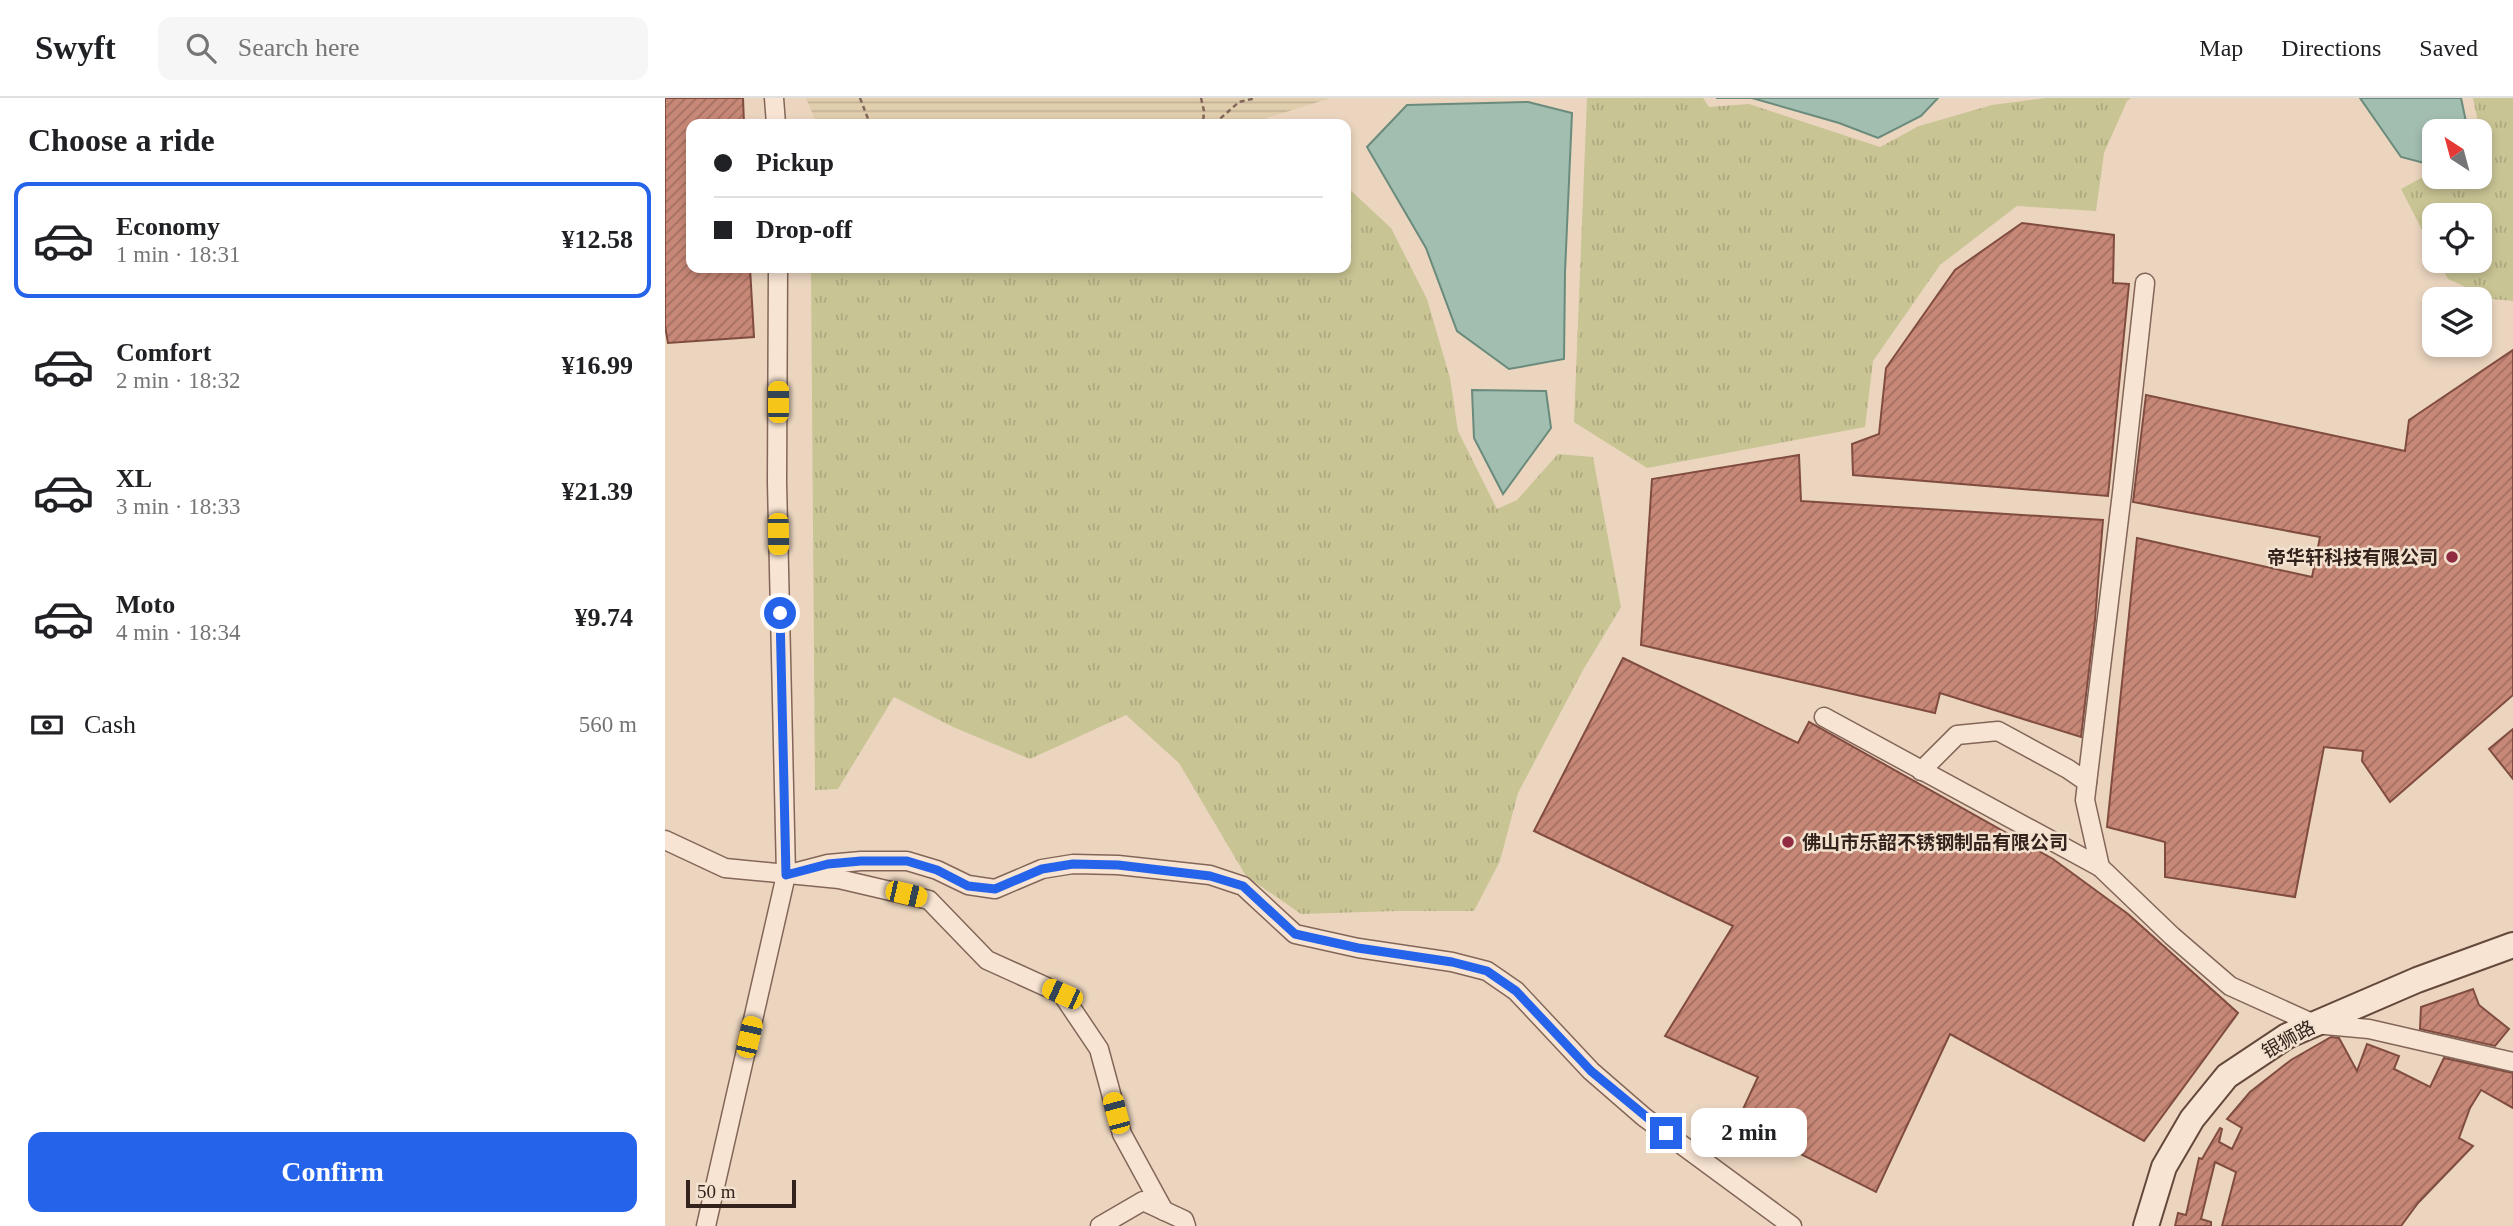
<!DOCTYPE html>
<html lang="en">
<head>
<meta charset="utf-8">
<style>
  body { margin:0; font-family:"Times New Roman","Noto Sans SC",serif; background:#f6f6f6; color:#202124; height:100vh; display:flex; flex-direction:column; font-size:26px; white-space:nowrap }
  * { box-sizing:border-box; margin:0 }
  p { font-size:23px; color:#757577 }
  .icon { flex:none; width:38px; height:38px; fill:none; stroke:currentColor; stroke-width:2; stroke-linecap:round; stroke-linejoin:round }
  .map { position:relative; flex:1; overflow:hidden }
  .side { display:flex; flex-direction:column; background:#fff; width:665px }
  .side>* { flex:none }
  .guide { position:absolute; left:21px; top:21px; width:665px; height:154px; border-radius:14px; box-shadow:0 4px 10px #0003; display:grid; align-content:center; height:154px; padding:0 28px; background:#fff }
  .needle { width:46px; rotate:324deg }
  .buttons { position:absolute; left:1757px; top:21px; display:grid; gap:14px }
  .buttons a { display:grid; place-items:center; width:70px; height:70px; border-radius:14px; background:#fff; box-shadow:0 4px 10px #0003; font-size:35px }
  .scale { position:absolute; left:21px; bottom:18px; width:110px; box-sizing:border-box; padding-left:7px; border:4px solid #33231c; border-top:0; font-size:19px; line-height:24px; white-space:nowrap; color:#33231c; -webkit-text-stroke:5px #f3e1cf; paint-order:stroke }
  .end { position:absolute; width:32px; height:32px; margin:-16px; border:9px solid #2563eb; background:#fff; box-shadow:0 0 0 4px #fff }
  .from { border-radius:50% }
  .bubble { position:absolute; height:49px; border-radius:14px; background:#fff; box-shadow:0 4px 10px #0003; font-size:23px; font-weight:700; line-height:49px; text-align:center }
  .car { position:absolute; width:21px; height:42px; margin:-21px -10px; border-radius:9px; box-shadow:0 0 5px 2px #0007; background:linear-gradient(#f5c518 24%,#345 0 40%,#f5c518 0 76%,#345 0 86%,#f5c518 0) }
  .guide b { display:flex; align-items:center; gap:24px; height:66px; font-size:26px }
  .guide b+b { border-top:2px solid #e0e0e0 }
  .guide i { width:18px; height:18px; background:#202124 }
  ul { padding:0; list-style:none }
  li { display:flex; align-items:center; gap:21px; height:116px; margin:0 14px 10px; padding:0 14px; border:4px solid transparent; border-radius:14px }
  li div { flex:1 }
  li b { display:block; font-size:26px }
  li em { font-style:normal; font-weight:700 }
  li.on { border-color:#2563eb }
  li>.icon { width:63px; height:63px; stroke-width:1.5 }
  h2 { padding:0 28px; font-size:32px; line-height:84px }
  .pay { display:flex; align-items:center; gap:18px; height:77px; padding:0 28px; font-size:26px }
  .pay p { margin-inline-start:auto }
  .button { display:flex; gap:14px; margin-top:auto; padding:14px 28px }
  .button a { flex:1; height:80px; border-radius:14px; background:#2563eb; color:#fff; font-size:28px; font-weight:700; line-height:80px; text-align:center }
  header { display:flex; align-items:center; gap:42px; box-sizing:border-box; height:98px; padding:0 35px; background:#fff; border-bottom:2px solid #e0e0e0 }
  header strong { font-size:33px }
  nav { display:flex; gap:38px; margin-inline-start:auto; font-size:24px }
  .search { width:490px; height:63px; background:#f6f6f6; display:flex; align-items:center; gap:18px; box-sizing:border-box; padding:0 24px; border-radius:14px; color:#757577; font-size:26px }
  main { display:flex; flex:1; min-height:0 }
  .map>svg:first-child { display:block }
  .farmland { fill:url(#farmland-rules) }
  .grass { fill:url(#grass-tufts) }
  .water { fill:#a2beb0; stroke:#6a8b7c; stroke-width:2 }
  .building { fill:url(#building-hatch); stroke:#814c40; stroke-width:2 }
  .lines { fill:none; stroke-linecap:round; stroke-linejoin:round }
  .street-casing { stroke:#836659; stroke-width:21 }
  .secondary-casing { stroke:#65483c; stroke-width:28 }
  .path { stroke:#836659; stroke-width:2.5; stroke-dasharray:5 3.5; stroke-linecap:butt }
  .street { stroke:#f7e4d2; stroke-width:18 }
  .secondary { stroke:#f7e4d2; stroke-width:24 }
  .route { stroke:#2563eb; stroke-width:9 }
  .poi-dot { fill:#902b41; stroke:#f3e1cf; stroke-width:2.5 }
  .labels { text-anchor:middle; stroke-width:5; stroke-linejoin:round; paint-order:stroke }
  .poi-label { font-size:19px; font-weight:bold; fill:#33231c; stroke:#f3e1cf; text-anchor:end }
  .street-label { font-size:19px; fill:#33231c; stroke:#f3e1cf }
</style>
</head>
<body>
<header>
<strong>Swyft</strong>
<div class="search"><svg class="icon" aria-label="search" viewBox="0 0 24 24"><circle cx="10" cy="10" r="6"/><path d="M15 15l6 6"/></svg>Search here</div>
<nav><a>Map</a><a>Directions</a><a>Saved</a></nav>
</header>
<main>
<section class="side">
<h2>Choose a ride</h2>
<ul>
<li class="on"><svg class="icon" aria-label="car" viewBox="0 0 24 24"><path d="M5 17H2v-5l4-1 3-4h7l3 4 3 1v5h-3M9 17h6M6 11h13"/><circle cx="7" cy="17" r="2"/><circle cx="17" cy="17" r="2"/></svg><div><b>Economy</b><p>1 min · 18:31</p></div><em>¥12.58</em></li>
<li><svg class="icon" aria-label="car" viewBox="0 0 24 24"><path d="M5 17H2v-5l4-1 3-4h7l3 4 3 1v5h-3M9 17h6M6 11h13"/><circle cx="7" cy="17" r="2"/><circle cx="17" cy="17" r="2"/></svg><div><b>Comfort</b><p>2 min · 18:32</p></div><em>¥16.99</em></li>
<li><svg class="icon" aria-label="car" viewBox="0 0 24 24"><path d="M5 17H2v-5l4-1 3-4h7l3 4 3 1v5h-3M9 17h6M6 11h13"/><circle cx="7" cy="17" r="2"/><circle cx="17" cy="17" r="2"/></svg><div><b>XL</b><p>3 min · 18:33</p></div><em>¥21.39</em></li>
<li><svg class="icon" aria-label="car" viewBox="0 0 24 24"><path d="M5 17H2v-5l4-1 3-4h7l3 4 3 1v5h-3M9 17h6M6 11h13"/><circle cx="7" cy="17" r="2"/><circle cx="17" cy="17" r="2"/></svg><div><b>Moto</b><p>4 min · 18:34</p></div><em>¥9.74</em></li>
</ul>
<div class="pay"><svg class="icon" aria-label="cash" viewBox="0 0 24 24"><path d="M3 7h18v10H3z"/><circle cx="12" cy="12" r="2"/></svg>Cash<p>560 m</p></div>
<div class="button"><a>Confirm</a></div>
</section>
<div class="map">
<svg width="1848" height="1128" viewBox="0 0 1848 1128">
  <defs>
    <pattern id="farmland-rules" width="6" height="5" patternUnits="userSpaceOnUse" patternTransform="scale(1.75)"><rect width="6" height="5" fill="#e1cead"/><path d="M0 2.5h6" fill="none" stroke="#c2b194"/></pattern>
    <pattern id="grass-tufts" width="24" height="20" patternUnits="userSpaceOnUse" patternTransform="scale(1.75)"><rect width="24" height="20" fill="#c9c494"/><path d="M3 7l-1-3M5 7V3M7 7l1-3M15 17l-1-3M17 17v-4M19 17l1-3" fill="none" stroke="#ada87f"/></pattern>
    <pattern id="building-hatch" width="6" height="6" patternUnits="userSpaceOnUse" patternTransform="scale(1.75)"><rect width="6" height="6" fill="#c88877"/><path d="M-1 1l2-2M0 6l6-6M5 7l2-2" fill="none" stroke="#a36f61"/></pattern>
  </defs>
  <rect width="100%" height="100%" fill="#ebd5bf"/>
  <path class="farmland" d="M141,0H666L602,20L598,26H152Z"/>
  <g class="grass">
    <path d="M922,0H1038L1044,9L1084,6L1215,49L1254,28L1327,7L1381,0H1466L1462,3L1439,55L1431,113L1352,108L1275,167L1208,263L1200,329L982,370L909,324Z"/>
    <path d="M1808,0H1848V203L1827,201L1783,181L1773,163H1815V117H1769V155L1736,91L1769,73V79H1815V33Z"/>
    <path d="M681,88L726,130L762,201L785,280L793,333L832,411L852,402L893,356L928,359L956,509L918,572L853,695L835,763L809,813H731L636,816L581,778L514,665L461,617L365,661L288,629L229,599L173,691L150,692L146,170H681Z"/>
  </g>
  <g class="water">
    <path d="M1051,0H1273L1256,18L1213,40L1174,25L1087,0Z"/>
    <path d="M1695,0H1796L1803,33H1769V59L1759,65L1736,59Z"/>
    <path d="M863,4L907,15L900,174L899,261L844,271L792,233L761,150L702,49L742,7Z"/>
    <path d="M807,292L881,293L886,330L838,396L809,340Z"/>
  </g>
  <g class="building">
    <path d="M0,0H78L79,26H26V170H85L89,239L3,245L0,228Z"/>
    <path d="M1357,125L1449,137L1448,185L1464,186L1443,398L1188,377L1187,346L1214,336L1221,270L1290,172Z"/>
    <path d="M1848,252V597L1725,704L1697,663L1698,653L1659,649L1630,799L1500,779V744L1442,729L1472,440L1647,479L1655,439L1468,404L1481,297L1740,353L1744,322Z"/>
    <path d="M1134,357L1136,403L1438,422L1430,522L1416,639L1275,595L1270,615L976,547L987,381Z"/>
    <path d="M958,560L1133,645L1144,624L1388,761L1463,816L1573,915L1479,1043L1285,936L1211,1094L1072,1024L1093,979L1000,938L1068,828L869,733Z"/>
    <path d="M1848,631V681L1824,651Z"/>
    <path d="M1808,891L1814,907L1844,931L1830,948L1755,931L1756,909Z"/>
    <path d="M1666,939L1674,940L1692,973L1702,946L1734,958L1729,971L1765,989L1779,960L1848,975V1010L1816,992L1805,1010L1794,1040L1808,1048L1753,1105L1736,1128H1557L1571,1074L1550,1064L1536,1121L1546,1124V1128H1510L1513,1115L1521,1117L1534,1060L1537,1061L1555,1030L1557,1031L1554,1044L1567,1051L1577,1030L1562,1021L1585,994L1626,962Z"/>
  </g>
  <g class="lines">
    <g class="street-casing">
      <g id="street">
        <path d="M109,0L111,26"/>
        <path d="M1480,185L1457,395L1420,702L1435,769L1507,838L1565,888L1649,926L1704,931L1848,964"/>
        <path d="M1159,619L1435,769"/>
        <path d="M1256,673L1292,637L1333,633L1403,671L1422,684"/>
        <path d="M0,742L60,770L174,781L264,802L322,862L397,896L434,951L457,1036L499,1113"/>
        <path d="M121,777L163,766L196,763H242L272,772L303,787L330,791L377,771L408,766L453,767L545,777L578,788L630,836L693,850L787,864L822,873L851,893L926,973L979,1019L1127,1128"/>
        <path d="M41,1128L121,777L112,384L113,170"/>
        <path d="M435,1128L478,1103L519,1122L521,1128"/>
      </g>
    </g>
    <g class="secondary-casing">
      <path id="secondary" d="M1481,1128L1499,1069L1527,1021L1562,978L1622,938L1752,882L1848,847"/>
    </g>
    <g class="path">
      <path d="M195,0L205,26"/>
      <path d="M536,0L539,13L538,26"/>
      <path d="M549,26L574,4L591,0"/>
    </g>
    <use href="#street" class="street"/>
    <use href="#secondary" class="secondary"/>
  </g>
  <g class="lines">
    <path class="route" d="M115,515L121,777L163,766L196,763H242L272,772L303,788L330,791L377,771L408,766L453,767L545,778L578,788L630,836L693,850L787,864L822,873L851,893L926,973L1001,1035"/>
  </g>
  <g class="poi-dot">
    <circle cx="1787" cy="459" r="7"/>
    <circle cx="1123" cy="744" r="7"/>
  </g>
  <g class="labels">
    <g class="poi-label">
      <text x="1773" y="466">帝华轩科技有限公司</text>
      <text x="1137" y="751" text-anchor="start">佛山市乐韶不锈钢制品有限公司</text>
    </g>
    <g class="street-label">
      <text transform="translate(1623 941) rotate(-29)" y="7">银狮路</text>
    </g>
  </g>
</svg>
<div class="buttons">
<a><svg class="needle" viewBox="-14 -14 28 28"><path d="M0-13l5 13h-10z" fill="#e53935"/><path d="M0 13l5-13h-10z" fill="#757577"/></svg></a>
<a><svg class="icon" aria-label="locate" viewBox="0 0 24 24"><circle cx="12" cy="12" r="6"/><path d="M12 2v4M12 18v4M2 12h4M18 12h4"/></svg></a>
<a><svg class="icon" aria-label="layers" viewBox="0 0 24 24"><path d="M12 4l9 5-9 5-9-5zM3 14l9 5 9-5"/></svg></a>
</div>
<div class="scale">50 m</div>
<i class="end from" style="left:115px;top:515px"></i>
<i class="end" style="left:1001px;top:1035px"></i>
<div class="bubble" style="left:1026px;top:1010px;width:116px">2 min</div>
<i class="car" style="left:113px;top:304px;rotate:0deg"></i>
<i class="car" style="left:113px;top:436px;rotate:179deg"></i>
<i class="car" style="left:241px;top:796px;rotate:103deg"></i>
<i class="car" style="left:397px;top:896px;rotate:294deg"></i>
<i class="car" style="left:84px;top:939px;rotate:13deg"></i>
<i class="car" style="left:451px;top:1015px;rotate:345deg"></i>
<div class="guide">
<b><i class="from"></i>Pickup</b>
<b><i></i>Drop-off</b>
</div>
</div>
</main>
</body>
</html>
